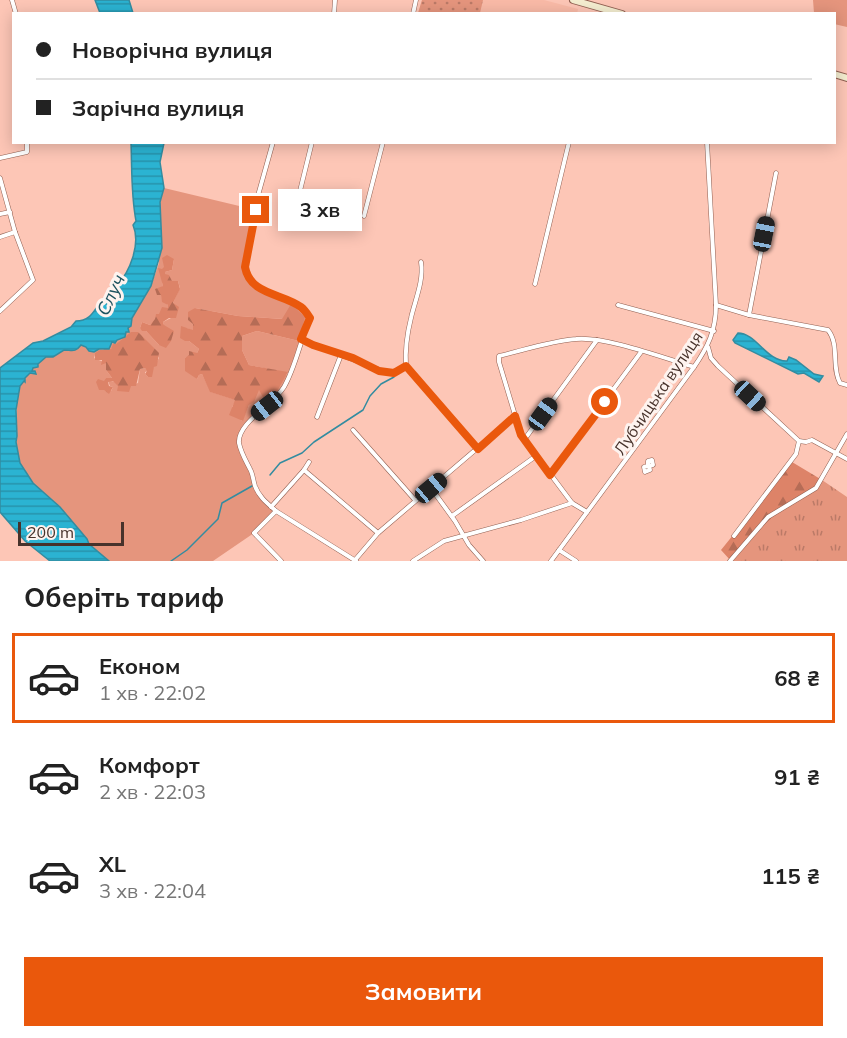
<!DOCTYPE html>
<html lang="uk">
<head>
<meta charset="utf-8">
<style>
  body { margin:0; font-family:Mulish,sans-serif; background:#f6f6f6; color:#222; height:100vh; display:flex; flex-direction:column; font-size:22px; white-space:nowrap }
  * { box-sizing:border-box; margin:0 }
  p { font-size:20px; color:#767676 }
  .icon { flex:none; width:33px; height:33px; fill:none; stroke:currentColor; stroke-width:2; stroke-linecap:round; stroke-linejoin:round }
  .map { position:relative; height:561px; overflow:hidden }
  .details { display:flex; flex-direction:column; background:#fff; flex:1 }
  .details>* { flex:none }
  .banner { position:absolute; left:12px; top:12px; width:824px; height:132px; border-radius:0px; box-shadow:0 3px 15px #0003; display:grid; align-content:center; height:132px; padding:0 24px; background:#fff }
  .scale { position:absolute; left:18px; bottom:15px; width:106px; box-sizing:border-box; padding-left:6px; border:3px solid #47322b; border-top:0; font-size:16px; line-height:21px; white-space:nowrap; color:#47322b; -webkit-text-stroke:4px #fef3ef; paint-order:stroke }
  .end { position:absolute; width:27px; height:27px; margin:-14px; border:8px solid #ea580c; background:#fff; box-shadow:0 0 0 3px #fff }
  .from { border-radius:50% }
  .bubble { position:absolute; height:42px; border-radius:0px; background:#fff; box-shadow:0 3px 15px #0003; font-size:20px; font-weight:700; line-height:42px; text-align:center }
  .car { position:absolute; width:18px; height:36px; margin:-18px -9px; border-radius:8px; box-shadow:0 0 4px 2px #0007; background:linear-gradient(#222 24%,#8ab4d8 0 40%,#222 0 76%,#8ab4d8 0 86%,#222 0) }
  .banner b { display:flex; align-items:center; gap:21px; height:57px; font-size:22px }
  .banner b+b { border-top:2px solid #e0e0e0 }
  .banner i { width:15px; height:15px; background:#222 }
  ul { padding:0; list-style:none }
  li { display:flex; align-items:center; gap:18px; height:90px; margin:0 12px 9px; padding:0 12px; border:3px solid transparent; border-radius:0px }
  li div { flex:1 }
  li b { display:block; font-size:22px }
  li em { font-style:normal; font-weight:700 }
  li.current { border-color:#ea580c }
  li>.icon { width:54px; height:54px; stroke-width:1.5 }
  h2 { padding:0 24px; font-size:27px; line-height:72px }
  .button { display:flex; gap:12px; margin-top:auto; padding:12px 24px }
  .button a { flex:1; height:69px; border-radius:0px; background:#ea580c; color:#fff; font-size:24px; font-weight:700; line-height:69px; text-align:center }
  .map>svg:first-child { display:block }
  .built { fill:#f9baa7 }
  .grass { fill:#e5957d; fill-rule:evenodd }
  .forest { fill:url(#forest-firs) }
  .park { fill:url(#park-tufts) }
  .garden { fill:url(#garden-dots) }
  .water { fill:url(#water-rules); stroke:#338ca0; stroke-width:1.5 }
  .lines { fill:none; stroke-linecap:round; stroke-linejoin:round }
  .stream { stroke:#338ca0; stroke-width:1.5 }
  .minor-casing { stroke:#916052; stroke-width:5 }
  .secondary-casing { stroke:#916052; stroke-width:8 }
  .minor { stroke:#fff; stroke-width:4 }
  .secondary { stroke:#f4edd0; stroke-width:6 }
  .route { stroke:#ea580c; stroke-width:8 }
  .labels { text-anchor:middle; stroke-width:6; stroke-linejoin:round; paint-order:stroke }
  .street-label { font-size:16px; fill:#47322b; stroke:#fef3ef }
  .water-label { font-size:18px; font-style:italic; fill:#1d525f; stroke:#fef3ef }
</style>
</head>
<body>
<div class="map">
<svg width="847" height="561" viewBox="0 0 847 561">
  <defs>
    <pattern id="forest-firs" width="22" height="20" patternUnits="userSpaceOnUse" patternTransform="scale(1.5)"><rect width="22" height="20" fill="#dd8368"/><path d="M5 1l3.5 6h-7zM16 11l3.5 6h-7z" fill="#b56c56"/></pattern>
    <pattern id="park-tufts" width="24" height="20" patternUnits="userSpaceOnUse" patternTransform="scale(1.5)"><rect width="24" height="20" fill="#e5957d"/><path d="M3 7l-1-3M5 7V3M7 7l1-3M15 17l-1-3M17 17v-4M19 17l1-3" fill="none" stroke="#bb7a67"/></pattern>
    <pattern id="garden-dots" width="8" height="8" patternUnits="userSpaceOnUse" patternTransform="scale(1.5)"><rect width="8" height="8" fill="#e5957d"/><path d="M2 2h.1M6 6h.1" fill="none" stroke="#bb7a67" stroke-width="1.8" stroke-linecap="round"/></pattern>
    <pattern id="water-rules" width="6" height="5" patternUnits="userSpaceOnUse" patternTransform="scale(1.5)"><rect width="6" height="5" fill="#2bb3d2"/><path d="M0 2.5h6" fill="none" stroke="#2792ab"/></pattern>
  </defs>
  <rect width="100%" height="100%" fill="#fdc6b6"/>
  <path class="built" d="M422,0H544L578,9L577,14H418Z"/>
  <g class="grass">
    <path d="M813,0H847V27L834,24V14L814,13Z"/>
    <path d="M164,188L256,210L245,267L256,286L302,307L310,318L285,386L244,429L239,442L258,492L276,511L254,533L213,561H109L89,544L55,502L33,483L20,463L16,442L17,396L20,386L24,378L30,372H34L32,371V368L46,357L55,356L59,352L81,345L103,350L124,335L131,325L132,318L151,286L159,263L160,202ZM174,259L172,270L165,272V275L171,281H178L180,288L173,303V317L163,322L164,325L159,345L146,331L140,328L142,322L150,325L168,308V305L162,299L161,289L163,286C160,272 163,269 174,259ZM195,308L238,316L283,319L299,341L257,331L242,336V350L249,365L288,373L265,398L259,389L249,405L242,421L232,407L236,400L211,392L202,374L199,375L197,379L185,358L197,353L199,349L189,341L187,328L193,331ZM126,336C142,337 152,343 159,358L148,377L145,374V372L148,371L145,368L140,369L138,383C126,388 118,380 108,381L110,386L113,387L111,391L104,390L106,378H112L106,370V363L94,358L95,355L111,349Z"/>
  </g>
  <g class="forest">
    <path d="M167,255L174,259L172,270L165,272V274L169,275L172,281H178L180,289L173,303L179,307L176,318H169L163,322L164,325L174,331L171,341L166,348L159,345L146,331H142L140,328L142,322L150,325L155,319L156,314H159L162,307L168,308V305L162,302L161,295H157L155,289L163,286L158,268L162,269L164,267L162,258Z"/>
    <path d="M291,304L305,317L299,341L257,331L242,336V350L249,365L288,372L272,400L264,399L259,390L254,402L249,405L243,421L229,415L235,400L210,392L202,374L199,375L197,379L185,371V358L189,355V351L197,353L199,349L189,341H185L180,338L181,326L193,330V324L188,320V312L195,308L238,316L282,319Z"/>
    <path d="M131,332H138L159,353L157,366L154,367L152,377H148L145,374L147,371L145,368L140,369L136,386H131L129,392L117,391L118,386L113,381L108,382L109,386L113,387L109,394L104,390H99L96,382L98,379L104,381L106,378H112L106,370V363L101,365L102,360H95V353L100,350L111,349L113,344H116Z"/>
    <path d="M792,462L822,480L802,499L780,510L731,561L721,550Z"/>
  </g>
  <path class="park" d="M822,480L847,497V561H733L760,529L780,510L802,499Z"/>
  <path class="garden" d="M422,0H483L480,13H418Z"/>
  <g class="water">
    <path d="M95,0H129L133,13H100Z"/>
    <path d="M131,143H164L160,162L164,188L160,202L162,248L151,286L132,318L131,326L128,328L129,332H126L125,337L117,340L115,343L112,342L109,349H99L94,352L89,351L86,347L81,345C75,353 72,350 64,350L53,357H46L38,364V367L33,368L32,371H35L36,374L30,373L25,378V382L24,381L20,386L16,410L17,436L16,442L20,463L33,483L60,507L87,539L89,544L109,561H50L25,541L0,512V368L33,343L43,341L71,327L76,321C92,321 94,309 103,299C107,294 113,291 117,286C130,271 141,244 133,225L136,221C131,195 132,169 131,143Z"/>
    <path d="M738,333C756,333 767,362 787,361L789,357L796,360L814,374L823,376L819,382L804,373L798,374L735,343L733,340Z"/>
  </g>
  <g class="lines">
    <g class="stream">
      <path d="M270,475L280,463L302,453L314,442L363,410L370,396L381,384L394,377"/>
      <path d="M171,561L187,550L218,519L222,503L252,486"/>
    </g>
    <g class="minor-casing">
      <g id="minor">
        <path d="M12,0L16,14"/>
        <path d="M334,14L335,0"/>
        <path d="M413,14L416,0"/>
        <path d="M273,142L257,199L245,267C250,295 282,293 301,307C305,310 307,315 310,318C300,341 296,366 284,387C274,404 237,423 239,443C241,453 246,461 250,469C253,474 253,480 255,486C259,497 267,503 276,511L356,561"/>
        <path d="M0,158L27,152V142"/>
        <path d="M0,178L15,232L33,280L0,311"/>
        <path d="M298,199L312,142"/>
        <path d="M0,214L10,212"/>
        <path d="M364,216L383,142"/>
        <path d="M0,237L15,232"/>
        <path d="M421,262C424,281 415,300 411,318C407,334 405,350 406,366L478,449"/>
        <path d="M535,284L569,142"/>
        <path d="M618,305L714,331"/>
        <path d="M716,305L749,315L828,330C840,345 831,367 840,383L847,385"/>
        <path d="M749,315L776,173"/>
        <path d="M301,339L341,355L317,417"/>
        <path d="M708,347L711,358L718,366L799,441L806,442L812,440L847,459"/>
        <path d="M341,355L388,373H395L406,366"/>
        <path d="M353,430L415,500"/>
        <path d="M524,440L597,340"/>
        <path d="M309,462L304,470L378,533"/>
        <path d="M648,465V461L652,460L653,465L644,467L645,472L650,470L649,466"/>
        <path d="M550,475L641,352"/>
        <path d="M431,488L455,521L469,545L483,561"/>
        <path d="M271,507L304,470"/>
        <path d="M276,511L254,533L281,561"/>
        <path d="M587,512L572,503L521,435L499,362V356C524,350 551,341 576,339C605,336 664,358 694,367"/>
        <path d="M452,516L536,456"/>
        <path d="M734,536L796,454L799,441"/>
        <path d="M559,550L576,561"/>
        <path d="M355,560L378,533L515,416"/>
        <path d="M413,561L444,541L521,520L572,503"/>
        <path d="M551,561L694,367C708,347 716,330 716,305L707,142"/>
        <path d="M730,561L768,517L816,488L847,434"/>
      </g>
    </g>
    <g class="secondary-casing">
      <g id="secondary">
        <path d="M573,0L622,14"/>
        <path d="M834,74L847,78"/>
      </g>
    </g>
    <use href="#minor" class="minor"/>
    <use href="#secondary" class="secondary"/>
  </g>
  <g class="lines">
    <path class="route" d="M256,210L245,267C250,295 282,293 301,307C305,310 308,315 310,318L301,339L313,345L353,358L379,371L394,373L406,366L478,449L515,416L521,435L550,475L605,402"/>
  </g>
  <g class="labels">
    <g class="street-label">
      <text transform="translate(658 393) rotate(-56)" y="6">Лубчицька вулиця</text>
    </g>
    <g class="water-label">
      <text transform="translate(111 295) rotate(-65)" y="6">Случ</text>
    </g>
  </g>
</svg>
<div class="scale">200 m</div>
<i class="end from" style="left:605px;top:402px"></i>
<i class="end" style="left:256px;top:210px"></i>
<div class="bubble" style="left:278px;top:189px;width:84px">3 хв</div>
<i class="car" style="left:764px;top:234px;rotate:11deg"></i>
<i class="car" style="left:750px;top:396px;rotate:133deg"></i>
<i class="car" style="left:267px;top:406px;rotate:232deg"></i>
<i class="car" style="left:543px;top:414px;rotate:36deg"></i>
<i class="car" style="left:431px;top:488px;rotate:50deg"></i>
<div class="banner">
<b><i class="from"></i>Новорічна вулиця</b>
<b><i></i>Зарічна вулиця</b>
</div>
</div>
<section class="details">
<h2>Оберіть тариф</h2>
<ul>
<li class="current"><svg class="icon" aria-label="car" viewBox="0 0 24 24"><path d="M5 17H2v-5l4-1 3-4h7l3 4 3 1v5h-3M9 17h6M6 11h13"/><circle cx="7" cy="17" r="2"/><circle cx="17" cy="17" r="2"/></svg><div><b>Економ</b><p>1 хв · 22:02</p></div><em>68 ₴</em></li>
<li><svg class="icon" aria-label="car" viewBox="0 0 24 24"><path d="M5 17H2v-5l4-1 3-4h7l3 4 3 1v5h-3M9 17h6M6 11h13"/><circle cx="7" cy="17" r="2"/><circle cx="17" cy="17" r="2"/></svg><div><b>Комфорт</b><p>2 хв · 22:03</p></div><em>91 ₴</em></li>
<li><svg class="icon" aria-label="car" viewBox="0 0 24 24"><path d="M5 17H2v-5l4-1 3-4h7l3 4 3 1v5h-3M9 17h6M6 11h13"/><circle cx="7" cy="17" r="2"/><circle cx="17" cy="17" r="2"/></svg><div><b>XL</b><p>3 хв · 22:04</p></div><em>115 ₴</em></li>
</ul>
<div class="button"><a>Замовити</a></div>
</section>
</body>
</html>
